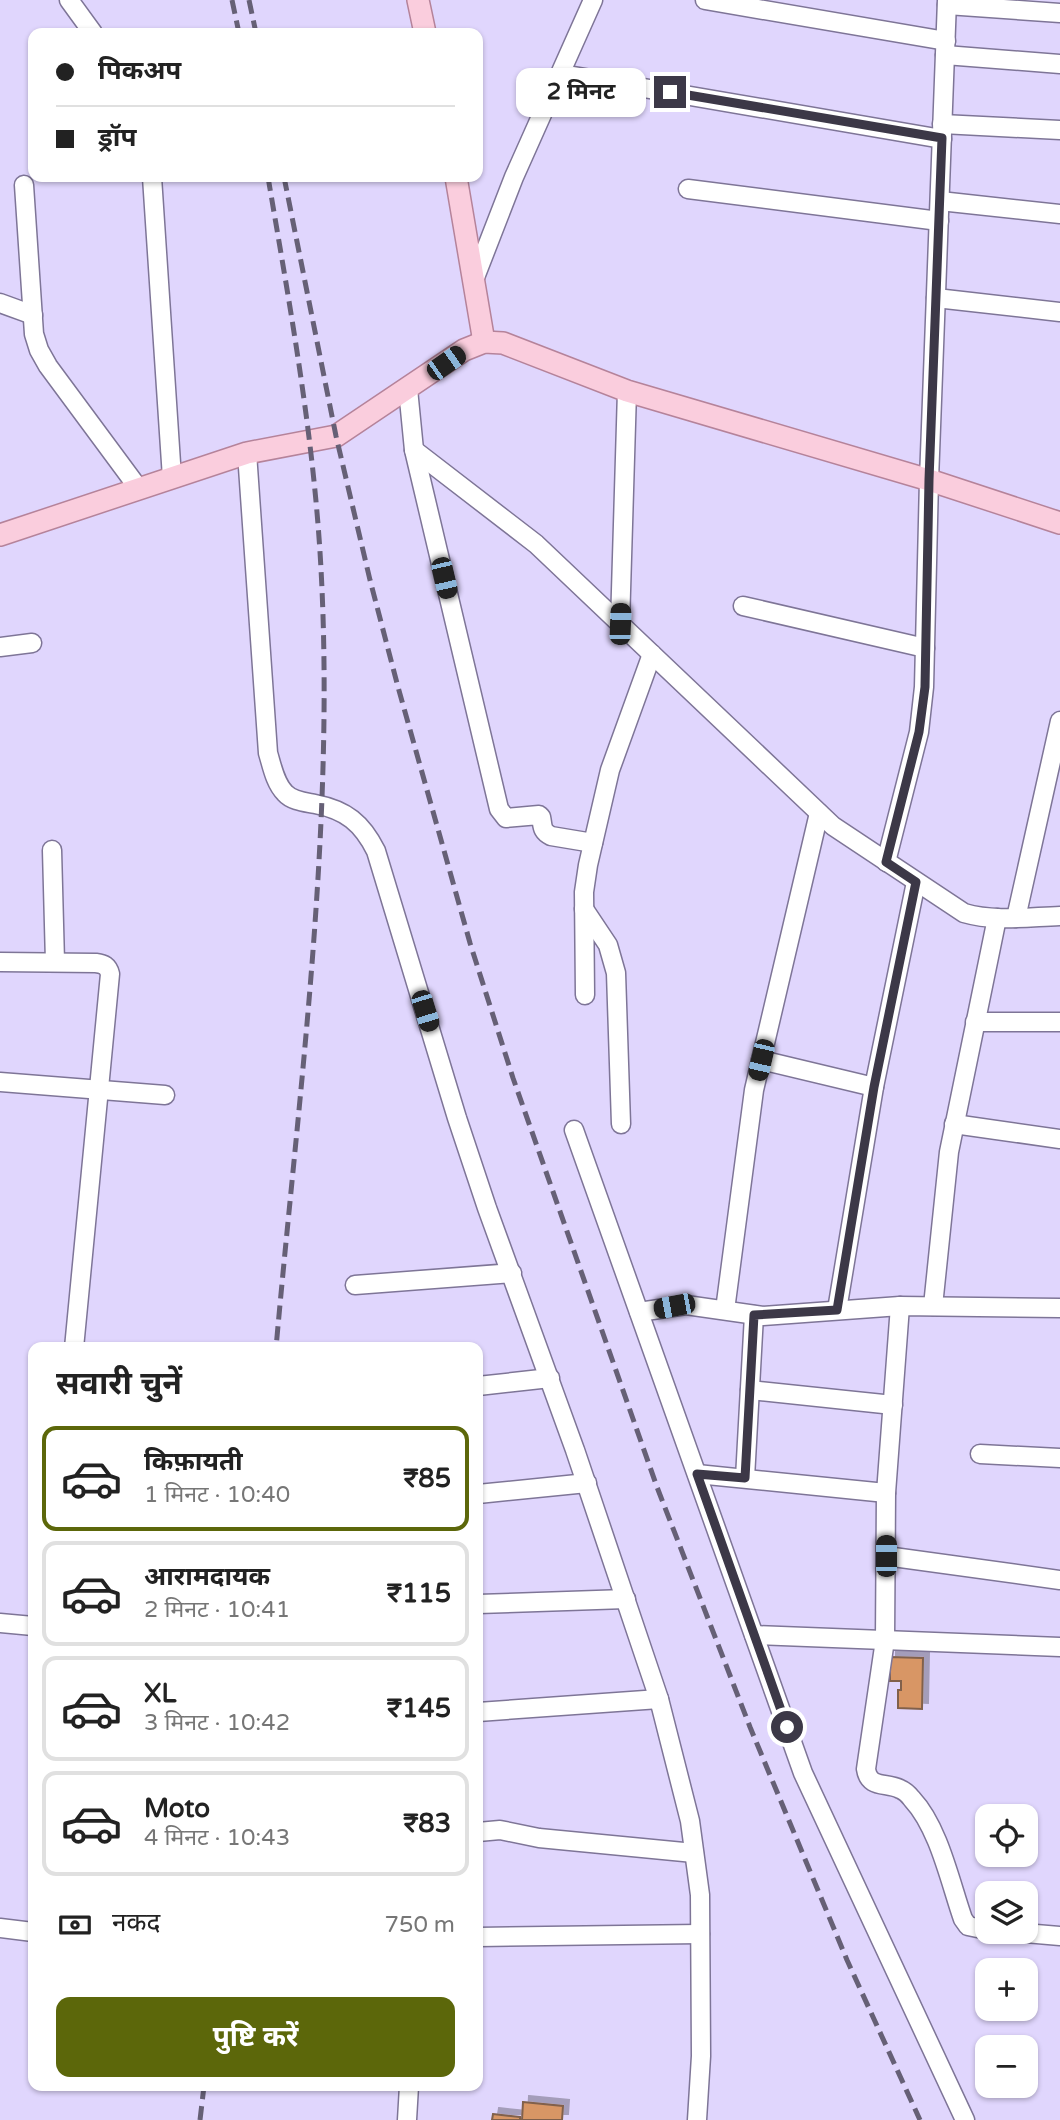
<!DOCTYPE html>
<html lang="hi">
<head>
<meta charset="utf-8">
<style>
  body { margin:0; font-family:"Varela Round","Noto Sans Devanagari",sans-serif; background:#f2f2f2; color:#222; height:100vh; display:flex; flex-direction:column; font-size:26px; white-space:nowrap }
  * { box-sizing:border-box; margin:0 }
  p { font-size:23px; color:#767676 }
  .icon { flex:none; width:38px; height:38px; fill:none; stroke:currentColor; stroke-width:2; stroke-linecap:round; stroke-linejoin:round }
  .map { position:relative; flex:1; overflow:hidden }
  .sheet { position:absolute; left:28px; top:1342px; width:455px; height:749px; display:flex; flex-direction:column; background:#fff; border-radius:14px; box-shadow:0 2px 5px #0004 }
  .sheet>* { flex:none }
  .guide { position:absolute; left:28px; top:28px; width:455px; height:154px; border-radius:14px; box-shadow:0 2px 5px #0004; display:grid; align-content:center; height:154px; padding:0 28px; background:#fff }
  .fabs { position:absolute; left:975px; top:1804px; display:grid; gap:14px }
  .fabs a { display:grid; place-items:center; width:63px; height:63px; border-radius:14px; background:#fff; box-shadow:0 2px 5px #0004; font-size:35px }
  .end { position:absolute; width:32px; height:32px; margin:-16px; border:9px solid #3c3847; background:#fff; box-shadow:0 0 0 4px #fff }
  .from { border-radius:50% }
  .bubble { position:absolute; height:49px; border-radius:14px; background:#fff; box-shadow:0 2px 5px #0004; font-size:23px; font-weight:700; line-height:49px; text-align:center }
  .car { position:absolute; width:21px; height:42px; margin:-21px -10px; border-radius:9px; box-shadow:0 0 5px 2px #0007; background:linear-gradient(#222 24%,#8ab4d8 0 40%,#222 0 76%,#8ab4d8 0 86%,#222 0) }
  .guide b { display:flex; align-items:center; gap:24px; height:66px; font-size:26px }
  .guide b+b { border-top:2px solid #e0e0e0 }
  .guide i { width:18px; height:18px; background:#222 }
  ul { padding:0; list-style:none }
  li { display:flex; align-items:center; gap:21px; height:105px; margin:0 14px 10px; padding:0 14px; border:4px solid #e0e0e0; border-radius:14px }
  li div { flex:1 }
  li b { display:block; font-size:26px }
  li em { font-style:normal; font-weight:700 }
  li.active { border-color:#5c670a }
  li>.icon { width:63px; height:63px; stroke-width:1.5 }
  h2 { padding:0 28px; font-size:32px; line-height:84px }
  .pay { display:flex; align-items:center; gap:18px; height:77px; padding:0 28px; font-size:26px }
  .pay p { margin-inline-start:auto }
  .action { display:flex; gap:14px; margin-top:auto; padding:14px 28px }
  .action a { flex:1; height:80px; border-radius:14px; background:#5c670a; color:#fff; font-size:28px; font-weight:700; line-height:80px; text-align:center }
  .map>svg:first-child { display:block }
  .building { fill:#d89665; stroke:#81614b; stroke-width:2; filter:url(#shadow) }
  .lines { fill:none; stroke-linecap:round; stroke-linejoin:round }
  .minor-casing { stroke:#7e7597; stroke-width:21 }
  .major-casing { stroke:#b5839a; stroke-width:24 }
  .minor { stroke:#fff; stroke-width:18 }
  .major { stroke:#facddd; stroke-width:21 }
  .rail { stroke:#666076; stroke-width:5; stroke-dasharray:14 7; stroke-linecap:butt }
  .route { stroke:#3c3847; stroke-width:9 }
</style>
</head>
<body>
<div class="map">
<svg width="1060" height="2120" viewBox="0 0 1060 2120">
  <defs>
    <filter id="shadow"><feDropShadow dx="6" dy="-6" stdDeviation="0" flood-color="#0004"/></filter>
  </defs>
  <rect width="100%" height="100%" fill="#e0d6fd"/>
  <g class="building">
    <path d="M890,1657L923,1658L922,1709L898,1708V1690H901V1681H890Z"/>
    <path d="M523,2102L563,2106L562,2120H522Z"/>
    <path d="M493,2114L520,2117V2120H492Z"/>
  </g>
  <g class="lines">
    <g class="minor-casing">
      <g id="minor">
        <path d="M69,0L93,33"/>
        <path d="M705,0L946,41"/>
        <path d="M947,5L1060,13"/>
        <path d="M945,55L1060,64"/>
        <path d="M562,74L942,139"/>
        <path d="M942,124L1060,130"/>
        <path d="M152,177L172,478"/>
        <path d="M24,185L34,334L39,350L48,366L139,489"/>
        <path d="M688,189L939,221"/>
        <path d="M940,201L1060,214"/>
        <path d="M474,280L514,177L593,0"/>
        <path d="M936,298L1060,312"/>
        <path d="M0,303L33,315"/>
        <path d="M408,389L414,450L499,809L506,818L539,815L541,817C543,826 541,831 551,836L593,843"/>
        <path d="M414,450L536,544L833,826L964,913C995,922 1028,917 1060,916"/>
        <path d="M247,453L268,753C272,766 275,783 285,793C292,801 305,802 315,804C346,810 362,823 376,851L457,1118L487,1208L575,1450L659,1699L690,1821L700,1895L701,2056L697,2120"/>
        <path d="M743,606L925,648"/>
        <path d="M620,624L627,391"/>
        <path d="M0,647L32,643"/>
        <path d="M52,850L55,962"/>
        <path d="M886,862L919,732L924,687L929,480L947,0"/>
        <path d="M584,909L608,945L616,973L621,1124"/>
        <path d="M1016,918L1060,721"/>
        <path d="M0,962L96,963C104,964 108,966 110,974L74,1348"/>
        <path d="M585,995L584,892L588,865L610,770L652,654"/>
        <path d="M975,1022H1060"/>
        <path d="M761,1060L874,1087"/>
        <path d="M0,1082L165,1095"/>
        <path d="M954,1124L1060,1139"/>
        <path d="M574,1130L803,1773L965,2120"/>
        <path d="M355,1285L512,1273"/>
        <path d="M900,1306L886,1493L885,1640L866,1769C869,1789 886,1782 900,1789C905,1791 909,1795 912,1799C939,1828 950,1882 963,1919L968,1926L987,1930"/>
        <path d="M933,1306L949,1152L997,918"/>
        <path d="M725,1310L754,1090L819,813"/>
        <path d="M837,1310L874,1087L916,882"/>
        <path d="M639,1312L686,1305L763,1316L900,1306L1060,1308"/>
        <path d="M478,1386L550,1378"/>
        <path d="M750,1390L893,1405"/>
        <path d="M980,1454L1060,1458"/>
        <path d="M697,1474L886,1493"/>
        <path d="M745,1478L754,1315"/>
        <path d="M478,1494L587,1483"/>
        <path d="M886,1556L1060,1580"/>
        <path d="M478,1604L626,1599"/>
        <path d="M0,1623L33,1626"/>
        <path d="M754,1635L1060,1647"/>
        <path d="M478,1712L659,1699"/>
        <path d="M478,1832L500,1830L539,1838L694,1853"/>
        <path d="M0,1928L33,1932"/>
        <path d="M1013,1932L1060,1936"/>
        <path d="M478,1937L700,1934"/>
        <path d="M407,2120L409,2086"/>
      </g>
    </g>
    <g class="major-casing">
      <g id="major">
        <path d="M418,0L425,33"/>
        <path d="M456,177L484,342"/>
        <path d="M0,535L247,453L336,436L464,350L484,342L503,343L627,391L929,480L1060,523"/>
      </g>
    </g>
    <use href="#minor" class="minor"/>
    <use href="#major" class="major"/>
    <g class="rail">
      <path d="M232,0L239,33"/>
      <path d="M249,0L256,33"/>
      <path d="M268,177C290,307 314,437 321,569C335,827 299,1091 276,1348"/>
      <path d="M284,177L336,436L370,580L398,687L470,943L513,1078L657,1487L750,1727L847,1960L920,2120"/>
      <path d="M200,2120L204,2086"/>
    </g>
  </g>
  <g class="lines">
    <path class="route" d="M670,92L942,138L929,480L925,687L919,732L886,862L916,882L874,1087L837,1310L754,1315L745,1478L697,1474L787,1727"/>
  </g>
</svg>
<div class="fabs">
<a><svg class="icon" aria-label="locate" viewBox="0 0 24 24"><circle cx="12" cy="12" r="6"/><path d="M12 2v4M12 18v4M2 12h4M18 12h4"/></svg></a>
<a><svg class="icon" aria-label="layers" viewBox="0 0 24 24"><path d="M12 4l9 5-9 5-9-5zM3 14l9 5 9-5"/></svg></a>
<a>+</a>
<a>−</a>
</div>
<i class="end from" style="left:787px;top:1727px"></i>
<i class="end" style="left:670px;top:92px"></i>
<div class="bubble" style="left:516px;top:68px;width:130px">2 मिनट</div>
<i class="car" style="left:446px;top:363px;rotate:55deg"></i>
<i class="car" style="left:444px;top:578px;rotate:167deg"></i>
<i class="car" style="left:620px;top:624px;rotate:2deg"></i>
<i class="car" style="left:425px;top:1011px;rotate:163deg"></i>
<i class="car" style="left:761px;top:1060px;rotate:193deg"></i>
<i class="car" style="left:674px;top:1306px;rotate:259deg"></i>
<i class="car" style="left:886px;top:1556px;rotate:0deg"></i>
<div class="guide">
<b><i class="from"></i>पिकअप</b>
<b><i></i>ड्रॉप</b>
</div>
<section class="sheet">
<h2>सवारी चुनें</h2>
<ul>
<li class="active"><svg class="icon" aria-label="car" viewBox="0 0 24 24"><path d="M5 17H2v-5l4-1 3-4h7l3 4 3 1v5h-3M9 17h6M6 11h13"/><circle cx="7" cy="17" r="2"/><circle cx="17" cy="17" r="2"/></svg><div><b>किफ़ायती</b><p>1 मिनट · 10:40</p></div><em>₹85</em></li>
<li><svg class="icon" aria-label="car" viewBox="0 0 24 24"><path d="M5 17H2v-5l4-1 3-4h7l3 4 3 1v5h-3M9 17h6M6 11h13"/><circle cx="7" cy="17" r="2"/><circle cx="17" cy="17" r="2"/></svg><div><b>आरामदायक</b><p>2 मिनट · 10:41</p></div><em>₹115</em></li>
<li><svg class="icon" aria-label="car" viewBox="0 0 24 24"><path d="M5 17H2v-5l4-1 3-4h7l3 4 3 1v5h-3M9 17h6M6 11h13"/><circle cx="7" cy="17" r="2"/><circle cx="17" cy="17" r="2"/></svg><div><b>XL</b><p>3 मिनट · 10:42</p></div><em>₹145</em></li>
<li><svg class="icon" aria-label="car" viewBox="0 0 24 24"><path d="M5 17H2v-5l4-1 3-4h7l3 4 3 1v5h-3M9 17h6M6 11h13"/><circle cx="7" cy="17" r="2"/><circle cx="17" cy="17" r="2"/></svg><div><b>Moto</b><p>4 मिनट · 10:43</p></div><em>₹83</em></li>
</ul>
<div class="pay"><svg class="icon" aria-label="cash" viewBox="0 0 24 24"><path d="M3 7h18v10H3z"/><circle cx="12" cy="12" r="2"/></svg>नकद<p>750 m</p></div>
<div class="action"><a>पुष्टि करें</a></div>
</section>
</div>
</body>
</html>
